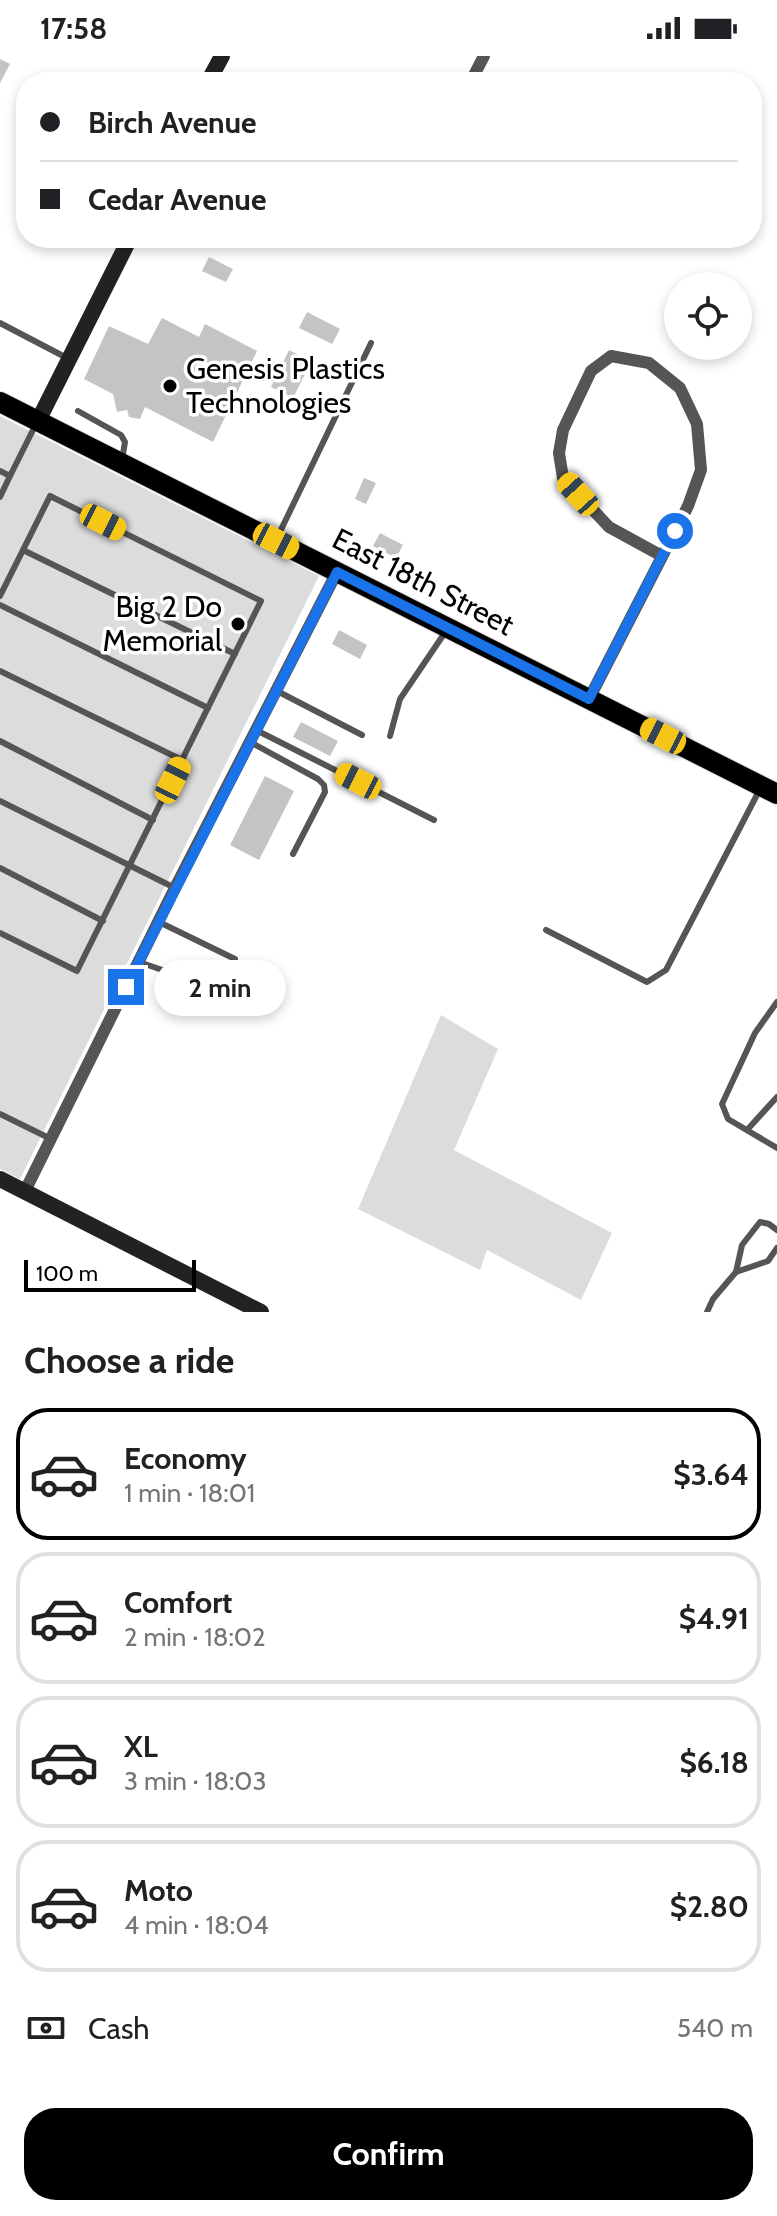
<!DOCTYPE html>
<html lang="en">
<head>
<meta charset="utf-8">
<style>
  body { margin:0; font-family:Cabin,sans-serif; background:#f2f2f2; color:#202124; height:100vh; display:flex; flex-direction:column; font-size:30px; white-space:nowrap }
  * { box-sizing:border-box; margin:0 }
  p { font-size:26px; color:#757577 }
  .icon { flex:none; width:44px; height:44px; fill:none; stroke:currentColor; stroke-width:2; stroke-linecap:round; stroke-linejoin:round }
  .map { position:relative; height:1256px; overflow:hidden }
  .drawer { display:flex; flex-direction:column; background:#fff; flex:1 }
  .drawer>* { flex:none }
  .hud { position:absolute; left:16px; top:16px; width:746px; height:176px; border-radius:32px; box-shadow:0 4px 12px #0003; display:grid; align-content:center; height:176px; padding:0 24px; background:#fff }
  .tools { position:absolute; left:664px; top:216px; display:grid; gap:16px }
  .tools a { display:grid; place-items:center; width:88px; height:88px; border-radius:50%; background:#fff; box-shadow:0 4px 12px #0003; font-size:40px }
  .scale { position:absolute; left:24px; bottom:20px; width:172px; box-sizing:border-box; padding-left:8px; border:4px solid #000; border-top:0; font-size:22px; line-height:28px; white-space:nowrap; color:#000; -webkit-text-stroke:6px #fff; paint-order:stroke }
  .end { position:absolute; width:36px; height:36px; margin:-18px; border:10px solid #1a73e8; background:#fff; box-shadow:0 0 0 4px #fff }
  .from { border-radius:50% }
  .bubble { position:absolute; height:56px; border-radius:28px; background:#fff; box-shadow:0 4px 12px #0003; font-size:26px; font-weight:800; line-height:56px; text-align:center }
  .car { position:absolute; width:24px; height:48px; margin:-24px -12px; border-radius:10px; box-shadow:0 0 6px 2px #0007; background:linear-gradient(#f5c518 24%,#345 0 40%,#f5c518 0 76%,#345 0 86%,#f5c518 0) }
  .hud b { display:flex; align-items:center; gap:28px; height:76px; font-size:30px }
  .hud b+b { border-top:2px solid #e0e0e0 }
  .hud i { width:20px; height:20px; background:#202124 }
  ul { padding:0; list-style:none }
  li { display:flex; align-items:center; gap:24px; height:132px; margin:0 16px 12px; padding:0 8px; border:4px solid #e0e0e0; border-radius:32px }
  li div { flex:1 }
  li b { display:block; font-size:30px }
  li em { font-style:normal; font-weight:800 }
  li.active { border-color:#000 }
  li>.icon { width:72px; height:72px; stroke-width:1.5 }
  h2 { padding:0 24px; font-size:36px; line-height:96px }
  .pay { display:flex; align-items:center; gap:20px; height:88px; padding:0 24px; font-size:30px }
  .pay p { margin-inline-start:auto }
  .cta { display:flex; gap:16px; margin-top:auto; padding:16px 24px }
  .cta a { flex:1; height:92px; border-radius:32px; background:#000; color:#fff; font-size:32px; font-weight:800; line-height:92px; text-align:center }
  .status { display:flex; justify-content:space-between; align-items:center; height:56px; padding:0 40px; background:#fff; direction:ltr }
  .status svg { height:22px; fill:currentColor }
  .map>svg:first-child { display:block }
  .green { fill:#dcdcdc }
  .building { fill:#c4c4c4 }
  .lines { fill:none; stroke-linecap:round; stroke-linejoin:round }
  .primary-casing { stroke:#dbdbdb; stroke-width:22 }
  .lane { stroke:#555; stroke-width:6 }
  .street { stroke:#555; stroke-width:12 }
  .secondary { stroke:#222; stroke-width:16 }
  .primary { stroke:#000; stroke-width:20 }
  .route { stroke:#1a73e8; stroke-width:10 }
  .poi-dot { fill:#000; stroke:#fff; stroke-width:3 }
  .labels { text-anchor:middle; stroke-width:7; stroke-linejoin:round; paint-order:stroke }
  .poi-label { font-size:30px; fill:#000; stroke:#fff; text-anchor:start }
  .street-label { font-size:30px; fill:#000; stroke:#fff }
</style>
</head>
<body>
<div class="status"><b>17:58</b><svg viewBox="0 0 49 12"><path d="M0 12V9h3v3zM5 12V6h3v6zM10 12V3h3v9zM15 12V0h3v12zM26 1h20v11H26zM47 4h2v5h-2z"/></svg></div>
<div class="map">
<svg width="777" height="1256" viewBox="0 0 777 1256">
  <rect width="100%" height="100%" fill="#fff"/>
  <g class="green">
    <path d="M0,360L319,520L20,1123L0,1113Z"/>
    <path d="M441,959L498,993L454,1094L612,1177L581,1244L487,1194L480,1214L358,1153Z"/>
  </g>
  <g class="building">
    <path d="M0,3L10,8L0,27Z"/>
    <path d="M209,201L233,213L226,226L202,215Z"/>
    <path d="M307,256L340,273L332,288L299,272Z"/>
    <path d="M162,262L199,281L205,268L257,295L213,386L145,351L140,363L129,361L127,354L117,356L113,338L84,323L109,270L148,288Z"/>
    <path d="M289,294L311,306L293,342L271,331Z"/>
    <path d="M364,422L376,427L366,448L355,443Z"/>
    <path d="M380,477L403,489L396,502L373,490Z"/>
    <path d="M339,574L367,589L360,603L332,588Z"/>
    <path d="M301,666L338,685L330,700L293,681Z"/>
    <path d="M265,720L294,735L259,804L230,789Z"/>
  </g>
  <g class="lines">
    <g class="primary-casing">
      <path id="primary" d="M0,346L777,738"/>
    </g>
    <g class="lane">
      <path d="M0,267L69,303"/>
      <path d="M78,355L121,379L125,386L122,404"/>
      <path d="M0,415L10,420L0,441"/>
      <path d="M10,420L35,370"/>
      <path d="M277,482L371,287"/>
      <path d="M23,494L235,598"/>
      <path d="M0,540L50,440L261,545L77,915L0,877"/>
      <path d="M0,549L208,652"/>
      <path d="M0,615L182,704"/>
      <path d="M277,635L362,679"/>
      <path d="M256,674L434,764"/>
      <path d="M390,680L400,643L446,575"/>
      <path d="M0,685L153,764"/>
      <path d="M250,686L318,723L324,729L325,736L293,798"/>
      <path d="M0,745L175,832"/>
      <path d="M0,812L103,865"/>
      <path d="M546,874L647,926L666,914L760,733"/>
      <path d="M139,906L209,930L221,931L235,908V903L159,866"/>
      <path d="M777,946L755,977L722,1048L728,1063L777,1092"/>
      <path d="M0,1058L51,1083"/>
      <path d="M747,1074L777,1041"/>
      <path d="M736,1216L768,1205L777,1192"/>
      <path d="M707,1256L713,1243L736,1216L742,1189L760,1166L769,1168L777,1174"/>
    </g>
    <g class="street">
      <path d="M472,23L484,0"/>
      <path d="M589,643L688,450L701,414L697,368L680,332L649,307L611,300L591,315L563,374L559,397L563,422L609,471L662,500"/>
      <path d="M25,1135L175,832L337,516"/>
    </g>
    <g class="secondary">
      <path d="M208,26L222,0"/>
      <path d="M38,365L130,182"/>
      <path d="M0,1123L261,1256"/>
    </g>
    <use href="#primary" class="primary"/>
  </g>
  <g class="lines">
    <path class="route" d="M126,931L337,516L589,643L675,475"/>
  </g>
  <g class="poi-dot">
    <circle cx="170" cy="330" r="8"/>
    <circle cx="238" cy="568" r="8"/>
  </g>
  <g class="labels">
    <g class="poi-label">
      <text x="186" y="323">Genesis Plastics<tspan x="186" dy="34">Technologies</tspan></text>
      <text x="222" y="561" text-anchor="end">Big 2 Do<tspan x="222" dy="34">Memorial</tspan></text>
    </g>
    <g class="street-label">
      <text transform="translate(423 526) rotate(27)" y="10">East 18th Street</text>
    </g>
  </g>
</svg>
<div class="tools">
<a><svg class="icon" aria-label="locate" viewBox="0 0 24 24"><circle cx="12" cy="12" r="6"/><path d="M12 2v4M12 18v4M2 12h4M18 12h4"/></svg></a>
</div>
<div class="scale">100 m</div>
<i class="end from" style="left:675px;top:475px"></i>
<i class="end" style="left:126px;top:931px"></i>
<div class="bubble" style="left:154px;top:904px;width:132px">2 min</div>
<i class="car" style="left:578px;top:438px;rotate:318deg"></i>
<i class="car" style="left:103px;top:466px;rotate:117deg"></i>
<i class="car" style="left:276px;top:485px;rotate:117deg"></i>
<i class="car" style="left:663px;top:680px;rotate:297deg"></i>
<i class="car" style="left:173px;top:724px;rotate:26deg"></i>
<i class="car" style="left:358px;top:725px;rotate:297deg"></i>
<div class="hud">
<b><i class="from"></i>Birch Avenue</b>
<b><i></i>Cedar Avenue</b>
</div>
</div>
<section class="drawer">
<h2>Choose a ride</h2>
<ul>
<li class="active"><svg class="icon" aria-label="car" viewBox="0 0 24 24"><path d="M5 17H2v-5l4-1 3-4h7l3 4 3 1v5h-3M9 17h6M6 11h13"/><circle cx="7" cy="17" r="2"/><circle cx="17" cy="17" r="2"/></svg><div><b>Economy</b><p>1 min · 18:01</p></div><em>$3.64</em></li>
<li><svg class="icon" aria-label="car" viewBox="0 0 24 24"><path d="M5 17H2v-5l4-1 3-4h7l3 4 3 1v5h-3M9 17h6M6 11h13"/><circle cx="7" cy="17" r="2"/><circle cx="17" cy="17" r="2"/></svg><div><b>Comfort</b><p>2 min · 18:02</p></div><em>$4.91</em></li>
<li><svg class="icon" aria-label="car" viewBox="0 0 24 24"><path d="M5 17H2v-5l4-1 3-4h7l3 4 3 1v5h-3M9 17h6M6 11h13"/><circle cx="7" cy="17" r="2"/><circle cx="17" cy="17" r="2"/></svg><div><b>XL</b><p>3 min · 18:03</p></div><em>$6.18</em></li>
<li><svg class="icon" aria-label="car" viewBox="0 0 24 24"><path d="M5 17H2v-5l4-1 3-4h7l3 4 3 1v5h-3M9 17h6M6 11h13"/><circle cx="7" cy="17" r="2"/><circle cx="17" cy="17" r="2"/></svg><div><b>Moto</b><p>4 min · 18:04</p></div><em>$2.80</em></li>
</ul>
<div class="pay"><svg class="icon" aria-label="cash" viewBox="0 0 24 24"><path d="M3 7h18v10H3z"/><circle cx="12" cy="12" r="2"/></svg>Cash<p>540 m</p></div>
<div class="cta"><a>Confirm</a></div>
</section>
</body>
</html>
